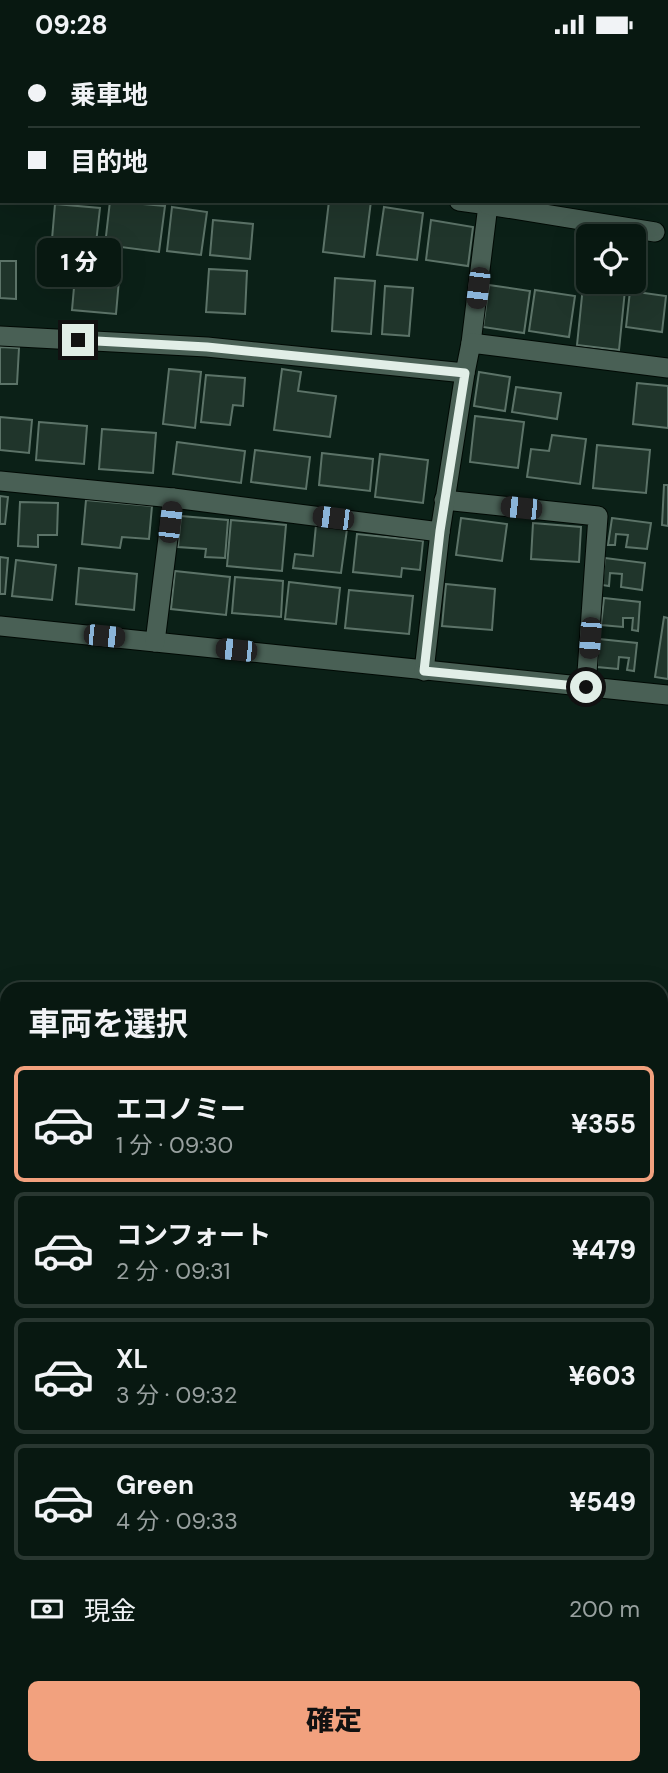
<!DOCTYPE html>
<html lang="ja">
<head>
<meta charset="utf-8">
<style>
  body { margin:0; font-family:"DM Sans","Noto Sans JP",sans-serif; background:#11211a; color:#f1f3f6; height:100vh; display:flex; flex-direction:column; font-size:26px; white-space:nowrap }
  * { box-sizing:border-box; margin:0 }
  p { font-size:23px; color:#98a09f }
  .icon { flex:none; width:38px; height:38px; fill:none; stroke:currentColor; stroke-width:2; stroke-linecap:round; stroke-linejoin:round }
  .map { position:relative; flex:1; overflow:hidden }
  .drawer { position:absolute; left:0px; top:933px; width:668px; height:793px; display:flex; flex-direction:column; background:#081811; border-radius:21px 21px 0 0; box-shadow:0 7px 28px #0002,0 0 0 2px #293731 }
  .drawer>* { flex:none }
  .hud { position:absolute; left:0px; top:0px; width:668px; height:154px; box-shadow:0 7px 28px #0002,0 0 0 2px #293731; display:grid; align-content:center; height:154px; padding:0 28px; background:#081811 }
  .controls { position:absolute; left:576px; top:175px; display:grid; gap:14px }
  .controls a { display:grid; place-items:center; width:70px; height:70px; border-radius:10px; background:#081811; box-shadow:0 7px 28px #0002,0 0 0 2px #293731; font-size:35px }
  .end { position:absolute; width:32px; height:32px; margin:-16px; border:9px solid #e1eee7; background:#111; box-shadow:0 0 0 4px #111 }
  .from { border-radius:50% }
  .bubble { position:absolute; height:49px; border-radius:10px; background:#081811; box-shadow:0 7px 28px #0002,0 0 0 2px #293731; font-size:23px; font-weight:800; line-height:49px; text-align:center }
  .car { position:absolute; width:21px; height:42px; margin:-21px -10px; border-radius:9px; box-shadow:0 0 5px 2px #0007; background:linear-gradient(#222 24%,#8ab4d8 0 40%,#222 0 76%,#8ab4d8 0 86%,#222 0) }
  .hud b { display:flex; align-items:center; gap:24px; height:66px; font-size:26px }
  .hud b+b { border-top:2px solid #293731 }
  .hud i { width:18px; height:18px; background:#f1f3f6 }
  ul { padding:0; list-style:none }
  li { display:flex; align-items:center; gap:21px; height:116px; margin:0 14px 10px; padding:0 14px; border:4px solid #293731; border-radius:10px }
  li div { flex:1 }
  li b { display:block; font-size:26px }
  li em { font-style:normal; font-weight:800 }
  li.on { border-color:#f2a17e }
  li>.icon { width:63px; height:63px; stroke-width:1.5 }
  h2 { padding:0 28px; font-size:32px; line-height:84px }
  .pay { display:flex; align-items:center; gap:18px; height:77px; padding:0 28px; font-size:26px }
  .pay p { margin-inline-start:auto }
  .primary-button { display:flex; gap:14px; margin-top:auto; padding:14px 28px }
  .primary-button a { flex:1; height:80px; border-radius:10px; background:#f2a17e; color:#111; font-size:28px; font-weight:800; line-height:80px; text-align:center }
  .status { display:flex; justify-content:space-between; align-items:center; height:49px; padding:0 35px; background:#081811; direction:ltr }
  .status svg { height:19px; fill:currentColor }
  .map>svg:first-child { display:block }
  .building { fill:#20352b; stroke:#5c7368; stroke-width:2 }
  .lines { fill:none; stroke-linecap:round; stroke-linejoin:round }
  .minor-casing { stroke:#000904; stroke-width:21 }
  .minor { stroke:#496055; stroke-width:19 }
  .route { stroke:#e1eee7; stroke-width:9 }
</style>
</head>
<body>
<div class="status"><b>09:28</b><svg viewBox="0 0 49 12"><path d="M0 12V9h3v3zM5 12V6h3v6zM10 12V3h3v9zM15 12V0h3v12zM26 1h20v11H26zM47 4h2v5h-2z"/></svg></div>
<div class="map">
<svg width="668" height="1724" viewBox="0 0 668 1724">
  <rect width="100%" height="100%" fill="#0b2017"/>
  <g class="building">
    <path d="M110,152L165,157L159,203L105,196Z"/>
    <path d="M329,152H371L364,208L323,203Z"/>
    <path d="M55,155L100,159L96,194L52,190Z"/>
    <path d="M172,158L207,163L201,206L167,202Z"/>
    <path d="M384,158L423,164L417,211L377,206Z"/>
    <path d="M213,171L253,175L250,210L210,206Z"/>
    <path d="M431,171L473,178L468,217L426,211Z"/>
    <path d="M0,212H16V250L0,249Z"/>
    <path d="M209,220L247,222L245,265L206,263Z"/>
    <path d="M75,227L119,231L116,265L72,261Z"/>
    <path d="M335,229L375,232L371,285L332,282Z"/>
    <path d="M489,236L530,242L524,284L483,278Z"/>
    <path d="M385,237L413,239L409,287L382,285Z"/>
    <path d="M583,237L625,241L619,301L577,296Z"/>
    <path d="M535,241L575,247L569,288L529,282Z"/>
    <path d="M630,242L666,247L662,283L626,278Z"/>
    <path d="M0,298L19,299L17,335H0Z"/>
    <path d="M169,320L201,323L195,379L163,375Z"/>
    <path d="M282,320L301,323L298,342L336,347L330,388L274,381Z"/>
    <path d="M479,323L510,328L505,362L474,357Z"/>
    <path d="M206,326L245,329L243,357L233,356L230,376L201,373Z"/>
    <path d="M637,334L668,337V379L633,375Z"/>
    <path d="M516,338L561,344L557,370L512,363Z"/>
    <path d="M475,367L524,373L518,419L470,413Z"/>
    <path d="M0,368L32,371L29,404L0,401Z"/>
    <path d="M39,373L87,377L84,415L36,411Z"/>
    <path d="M102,380L156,384L153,424L99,420Z"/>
    <path d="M552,386L586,390L580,435L527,428L531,400L549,402Z"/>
    <path d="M177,393L245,402L241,434L173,425Z"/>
    <path d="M597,396L650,401L646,444L593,439Z"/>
    <path d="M255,401L310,408L306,440L251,433Z"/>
    <path d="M322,404L373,410L370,442L319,436Z"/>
    <path d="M380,405L428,411L423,454L375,448Z"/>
    <path d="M664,436H668V477L662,476Z"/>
    <path d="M0,447L8,448L5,475H0Z"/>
    <path d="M86,451L152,457L149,490L122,488L120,499L82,495Z"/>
    <path d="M20,453L58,454L57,486H38V498L18,497Z"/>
    <path d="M181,467L228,471L225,509L205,508L206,500L178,498Z"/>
    <path d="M461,469L507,475L502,512L456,506Z"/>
    <path d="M612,469L651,474L647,500L626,498L628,486L616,485L615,496H608Z"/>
    <path d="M231,471L286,476L282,522L227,517Z"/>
    <path d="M533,474L581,478L579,513L531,510Z"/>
    <path d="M316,476L347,480L341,524L293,519L295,505L313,507Z"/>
    <path d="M357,485L423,492L420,521L402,519L401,528L353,523Z"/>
    <path d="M0,508L8,509L5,545H0Z"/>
    <path d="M605,509L645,514L642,541L621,538L622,525L610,524L609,537L602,536Z"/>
    <path d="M16,511L56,516L52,551L12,547Z"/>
    <path d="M79,519L137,525L134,561L76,555Z"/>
    <path d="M175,522L230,528L226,566L171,560Z"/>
    <path d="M235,528L283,532L281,568L232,564Z"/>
    <path d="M289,533L340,539L336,575L285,570Z"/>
    <path d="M446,535L495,540L492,581L442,577Z"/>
    <path d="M349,541L413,547L409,585L345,579Z"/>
    <path d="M604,549L640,553L638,582L632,581L633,569H623V578L601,576Z"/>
    <path d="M664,568L668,569V630L655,628Z"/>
    <path d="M599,590L637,594L634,622L627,621L629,609L619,608L618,620L597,618Z"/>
    <path d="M0,1040L7,1042V1078L0,1076Z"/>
    <path d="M0,1097L6,1099L2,1110L7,1112L6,1128L0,1126Z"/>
    <path d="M668,1224V1296L667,1283L662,1279V1235Z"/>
    <path d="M0,1281L7,1284V1317L0,1321Z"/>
    <path d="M668,1323V1369L662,1365V1333Z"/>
    <path d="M5,1375H7V1431L0,1427V1384Z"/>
    <path d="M662,1413L668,1417V1484L665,1489L662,1487Z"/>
    <path d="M7,1564V1599L0,1595V1574Z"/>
    <path d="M0,1595L7,1599V1670L0,1665Z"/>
    <path d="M662,1650L668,1654V1668L662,1678Z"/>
    <path d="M668,1677V1724H642L638,1718H662V1686Z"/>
    <path d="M49,1718H97L94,1724H48Z"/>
    <path d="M97,1718H164L175,1724H94Z"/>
    <path d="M224,1718H270L279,1724H221Z"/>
    <path d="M342,1718H379L376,1724H339Z"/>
    <path d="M386,1718H440L437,1724H383Z"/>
    <path d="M449,1718H508L517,1724H446Z"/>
  </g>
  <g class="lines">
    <g class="minor-casing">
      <g id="minor">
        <path d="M0,124H2"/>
        <path d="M459,152L488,156L471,294"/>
        <path d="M488,156L655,183"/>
        <path d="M0,287L207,298L465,324L471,294L668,319"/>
        <path d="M0,432L173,449L440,483"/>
        <path d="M444,451L598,467L586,638"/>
        <path d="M0,577L668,646"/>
        <path d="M155,593L173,449"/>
        <path d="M424,622L440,483L465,324"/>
        <path d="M662,999L668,1003"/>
        <path d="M0,1218L7,1221"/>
        <path d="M0,1349L7,1352"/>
        <path d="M662,1400L668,1404"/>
        <path d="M662,1557L668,1547"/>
        <path d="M662,1570L668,1573"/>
        <path d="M0,1689L4,1692L0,1709"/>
        <path d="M46,1718L47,1724"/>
        <path d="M301,1718L310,1724"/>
        <path d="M612,1718L620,1724"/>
        <path d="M208,1724L211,1718"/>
      </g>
    </g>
    <use href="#minor" class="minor"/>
  </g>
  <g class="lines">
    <path class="route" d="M78,291L207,298L465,324L440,482L424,622L586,638"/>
  </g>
</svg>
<div class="controls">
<a><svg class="icon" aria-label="locate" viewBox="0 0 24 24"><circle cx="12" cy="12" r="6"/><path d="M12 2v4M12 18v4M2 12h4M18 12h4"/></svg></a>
</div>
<i class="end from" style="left:586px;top:638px"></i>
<i class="end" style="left:78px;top:291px"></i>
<div class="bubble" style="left:37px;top:189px;width:84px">1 分</div>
<i class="car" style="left:478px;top:239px;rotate:187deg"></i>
<i class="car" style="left:521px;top:459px;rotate:276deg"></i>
<i class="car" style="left:333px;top:469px;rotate:277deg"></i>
<i class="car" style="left:170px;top:473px;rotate:7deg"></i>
<i class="car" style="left:104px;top:587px;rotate:96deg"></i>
<i class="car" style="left:590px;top:589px;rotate:184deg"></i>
<i class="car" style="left:236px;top:601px;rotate:276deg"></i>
<div class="hud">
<b><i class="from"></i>乗車地</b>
<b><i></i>目的地</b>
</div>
<section class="drawer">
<h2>車両を選択</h2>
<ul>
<li class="on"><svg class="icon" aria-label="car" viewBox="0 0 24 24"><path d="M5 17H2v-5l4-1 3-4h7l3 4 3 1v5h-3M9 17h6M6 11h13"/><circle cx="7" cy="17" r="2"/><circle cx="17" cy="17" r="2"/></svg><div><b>エコノミー</b><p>1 分 · 09:30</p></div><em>¥355</em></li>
<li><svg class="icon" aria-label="car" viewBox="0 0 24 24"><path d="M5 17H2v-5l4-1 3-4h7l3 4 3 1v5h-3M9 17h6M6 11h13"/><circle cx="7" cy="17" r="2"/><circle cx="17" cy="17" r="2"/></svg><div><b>コンフォート</b><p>2 分 · 09:31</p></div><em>¥479</em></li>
<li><svg class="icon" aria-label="car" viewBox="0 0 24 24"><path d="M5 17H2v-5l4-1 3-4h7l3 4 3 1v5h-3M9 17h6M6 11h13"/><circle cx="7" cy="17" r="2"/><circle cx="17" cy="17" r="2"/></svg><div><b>XL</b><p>3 分 · 09:32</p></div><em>¥603</em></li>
<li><svg class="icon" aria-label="car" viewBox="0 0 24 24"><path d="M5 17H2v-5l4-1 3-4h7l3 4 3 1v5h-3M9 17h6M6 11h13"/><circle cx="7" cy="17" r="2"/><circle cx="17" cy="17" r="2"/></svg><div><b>Green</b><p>4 分 · 09:33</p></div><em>¥549</em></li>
</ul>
<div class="pay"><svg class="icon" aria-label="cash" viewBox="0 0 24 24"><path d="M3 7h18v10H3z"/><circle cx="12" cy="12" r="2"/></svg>現金<p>200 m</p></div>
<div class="primary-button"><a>確定</a></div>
</section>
</div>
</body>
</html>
